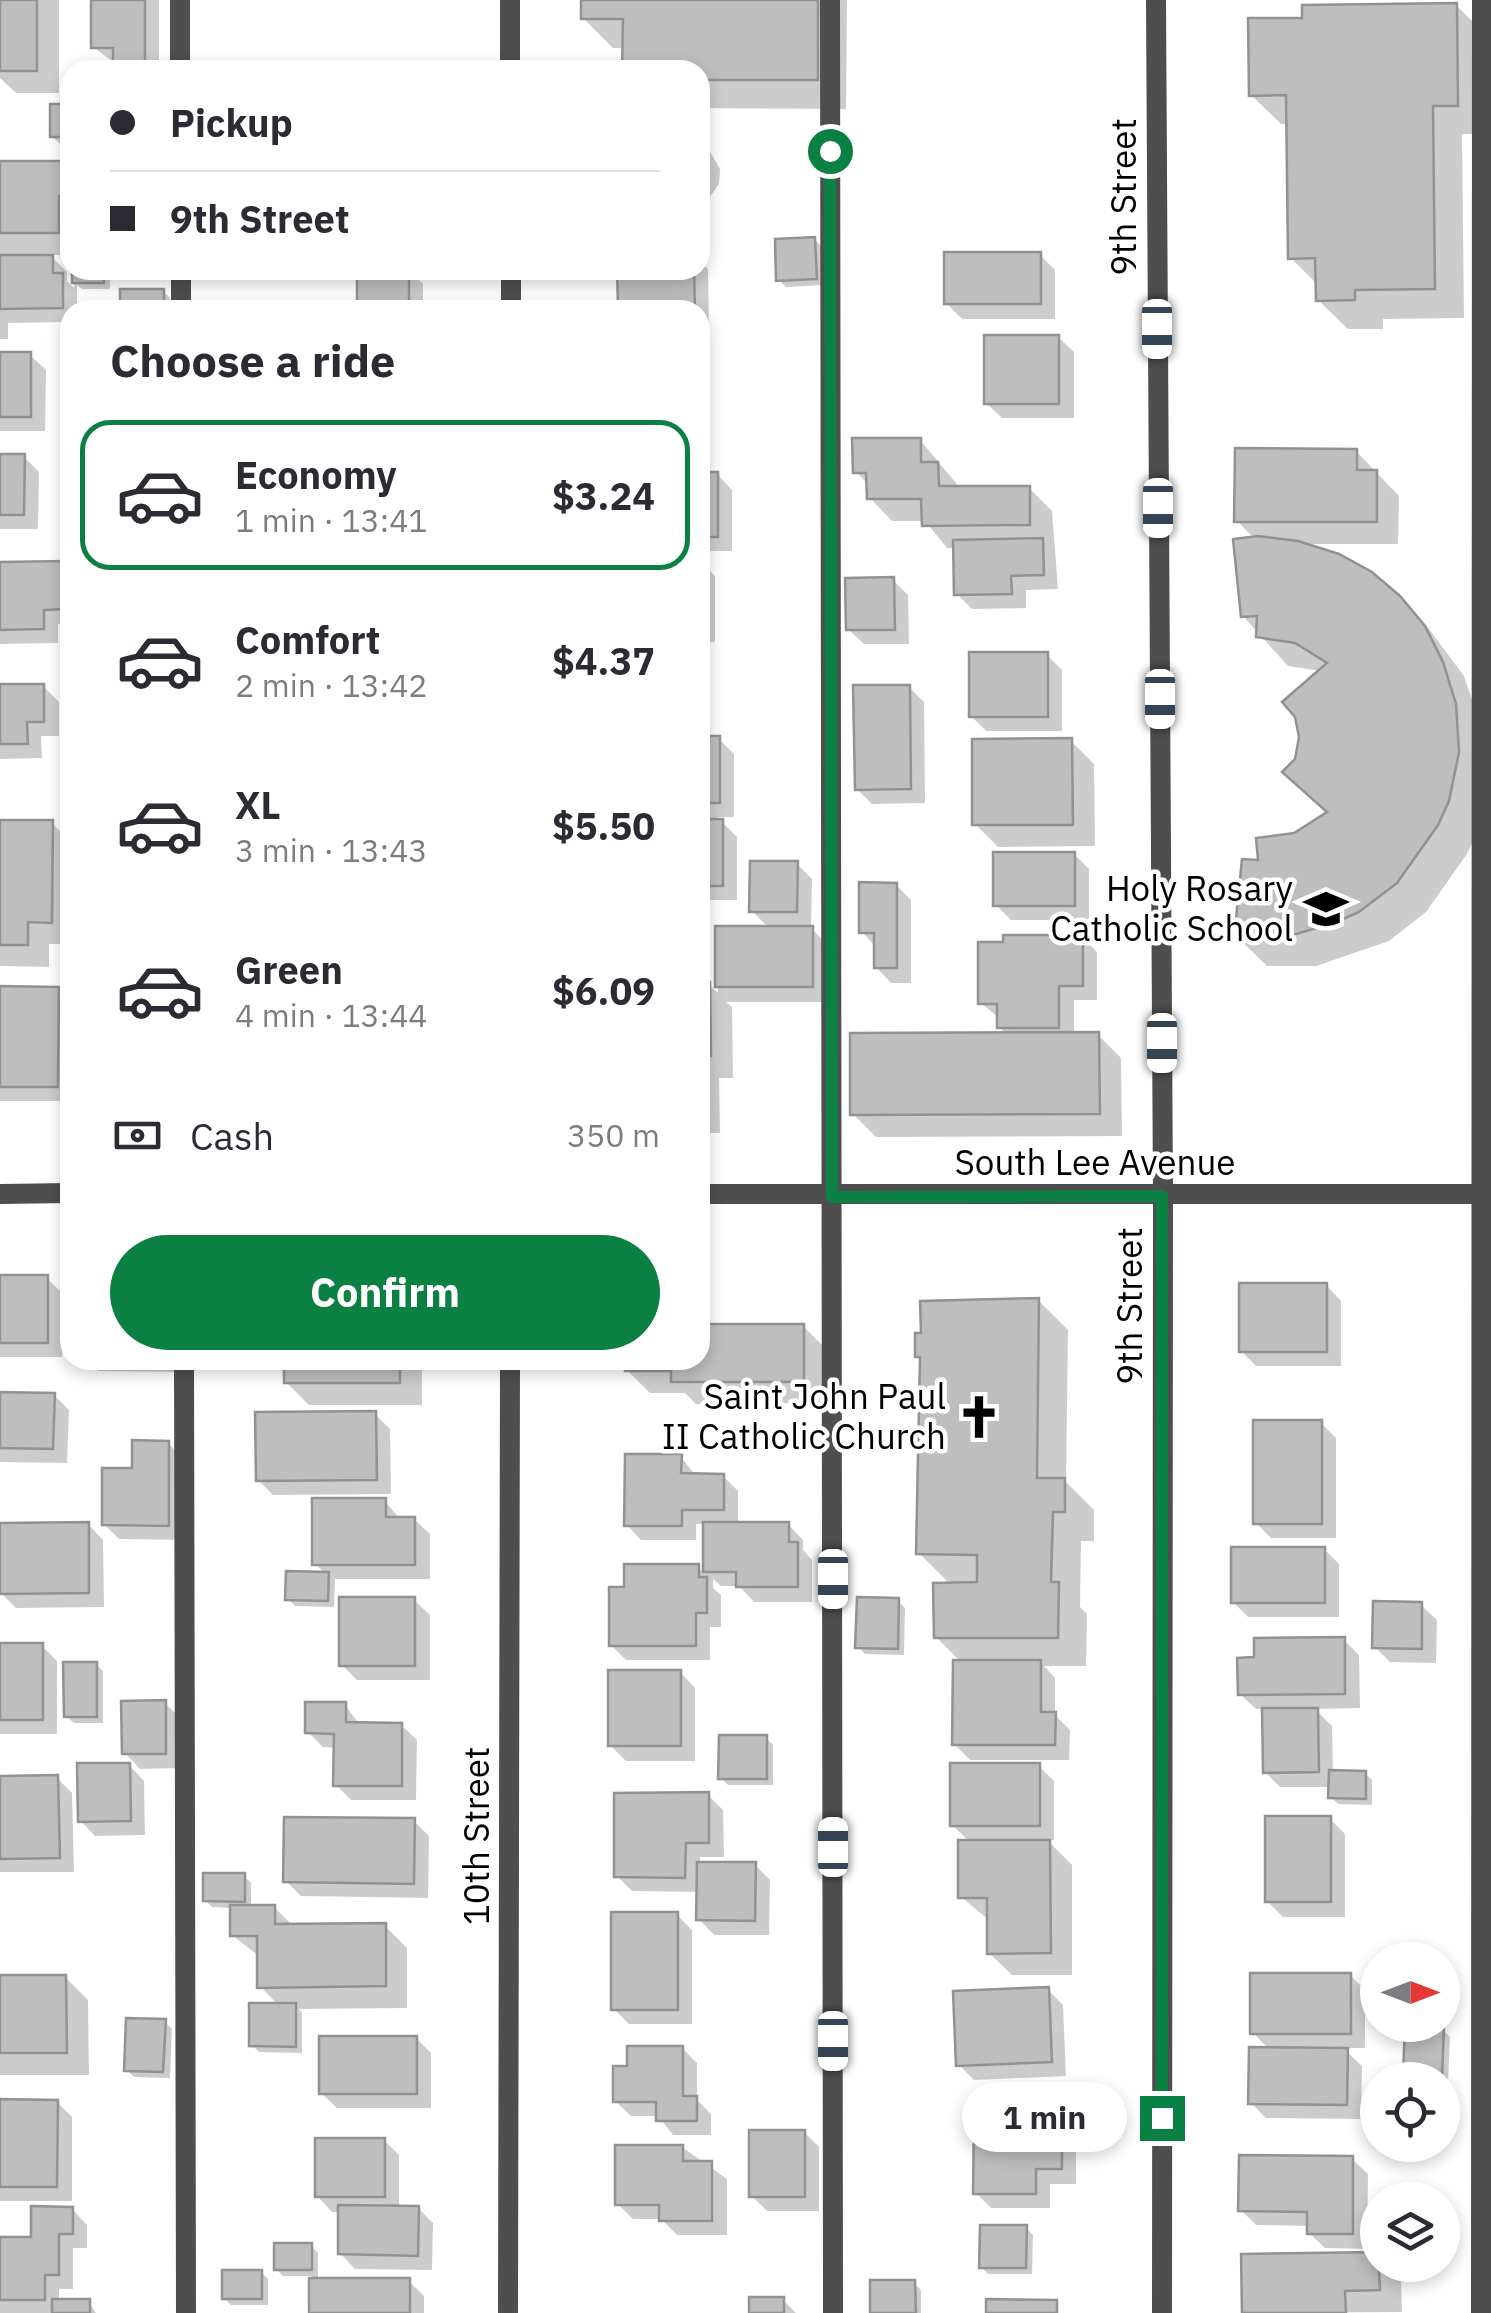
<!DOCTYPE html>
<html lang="en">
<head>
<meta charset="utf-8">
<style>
  body { margin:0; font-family:"IBM Plex Sans",sans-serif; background:#f7f7f7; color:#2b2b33; height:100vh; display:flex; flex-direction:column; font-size:38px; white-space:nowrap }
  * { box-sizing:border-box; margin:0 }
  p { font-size:32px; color:#7c7c81 }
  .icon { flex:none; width:55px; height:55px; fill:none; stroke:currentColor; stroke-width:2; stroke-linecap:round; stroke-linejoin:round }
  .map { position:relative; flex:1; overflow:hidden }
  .sheet { position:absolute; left:60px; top:300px; width:650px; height:1070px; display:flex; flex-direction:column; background:#fff; border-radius:30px; box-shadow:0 5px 15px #0003 }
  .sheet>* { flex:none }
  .guide { position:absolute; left:60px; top:60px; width:650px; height:220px; border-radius:30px; box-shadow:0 5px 15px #0003; display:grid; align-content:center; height:220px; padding:0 50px; background:#fff }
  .needle { width:65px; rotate:90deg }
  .tools { position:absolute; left:1360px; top:1942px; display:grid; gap:20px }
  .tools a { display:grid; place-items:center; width:100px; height:100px; border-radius:50%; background:#fff; box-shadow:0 5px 15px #0003; font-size:50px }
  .end { position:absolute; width:45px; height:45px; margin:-22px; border:12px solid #0b8043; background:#fff; box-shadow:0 0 0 5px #fff }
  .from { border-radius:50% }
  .bubble { position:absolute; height:70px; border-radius:35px; background:#fff; box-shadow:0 5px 15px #0003; font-size:32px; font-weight:700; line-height:70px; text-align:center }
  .car { position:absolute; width:30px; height:60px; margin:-30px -15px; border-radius:12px; box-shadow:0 0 8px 2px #0007; background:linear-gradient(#fff 24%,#345 0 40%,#fff 0 76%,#345 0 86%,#fff 0) }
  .guide b { display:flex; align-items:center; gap:35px; height:95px; font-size:38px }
  .guide b+b { border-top:2px solid #e1e1e2 }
  .guide i { width:25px; height:25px; background:#2b2b33 }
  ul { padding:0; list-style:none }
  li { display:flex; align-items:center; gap:30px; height:150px; margin:0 20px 15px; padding:0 30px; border:5px solid transparent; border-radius:30px }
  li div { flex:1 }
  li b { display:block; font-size:38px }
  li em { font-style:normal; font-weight:700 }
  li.on { border-color:#0b8043 }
  li>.icon { width:90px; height:90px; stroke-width:1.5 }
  h2 { padding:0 50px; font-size:45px; line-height:120px }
  .pay { display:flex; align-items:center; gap:25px; height:110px; padding:0 50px; font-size:38px }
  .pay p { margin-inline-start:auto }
  .cta { display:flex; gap:20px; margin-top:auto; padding:20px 50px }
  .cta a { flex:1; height:115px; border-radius:60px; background:#0b8043; color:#fff; font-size:40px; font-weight:700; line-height:115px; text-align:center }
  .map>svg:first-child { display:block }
  .shadow { fill:#0003 }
  .building { fill:#bebebe; stroke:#929292; stroke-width:2.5 }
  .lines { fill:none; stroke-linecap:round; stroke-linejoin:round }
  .service { stroke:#4e4e4e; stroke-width:20 }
  .minor { stroke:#4e4e4e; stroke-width:20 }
  .route { stroke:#0b8043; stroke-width:12 }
  .labels { text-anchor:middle; stroke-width:9; stroke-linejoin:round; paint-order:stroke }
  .street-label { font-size:35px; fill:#000; stroke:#fff }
  .poi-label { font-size:35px; fill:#000; stroke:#fff; text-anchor:end }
</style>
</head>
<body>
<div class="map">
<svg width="1491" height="2313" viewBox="0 0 1491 2313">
  <rect width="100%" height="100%" fill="#fff"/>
  <g class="shadow">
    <path d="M0,0H59V93H16L0,78Z"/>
    <path d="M93,0H159V70H124L93,47Z"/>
    <path d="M583,0H847L846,109L700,108V70H625V48H613L583,18Z"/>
    <path d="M1456,5L1486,35V134H1462L1464,318L1383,319V329H1348L1318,300V285L1291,258L1289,124H1281L1251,95L1304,20Z"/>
    <path d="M70,106V143H59L52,136Z"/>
    <path d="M700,134L720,169L719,184L700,211Z"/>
    <path d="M0,163H70V263L61,255H50L67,272V281L74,288V270H110V289H82L77,285V310H70V322L8,323V339H0Z"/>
    <path d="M814,239L821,246L823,285L786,287L779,280Z"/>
    <path d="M1040,255L1055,270V319H962L946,303Z"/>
    <path d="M700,262L708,269L710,392H700V310L620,307L619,270H700Z"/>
    <path d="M359,270H409L423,284V310H359Z"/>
    <path d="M163,291L170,298V310H123Z"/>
    <path d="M1058,337L1074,352V418H1002L986,403Z"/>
    <path d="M0,355H30L46,370L45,431H0Z"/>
    <path d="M700,406L701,407V468H700Z"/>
    <path d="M920,440L961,489L1029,488L1052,511L1058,589L1026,590V608L972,609L957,594L955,548H947L925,521H892L870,498L869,485L856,472Z"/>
    <path d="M1356,451L1399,496L1398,544H1300L1398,598L1429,629L1464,676L1484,735L1477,832L1467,854L1426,912L1389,941L1316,966H1267L1237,937L1260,862L1329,814L1286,772L1298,760L1321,671L1288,666L1243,616L1258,542L1237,521Z"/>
    <path d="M0,456L24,457L39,472L38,529H0Z"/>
    <path d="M700,474H717L732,490V551H700Z"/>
    <path d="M700,561L715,576V642H700Z"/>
    <path d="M0,564H64L70,570V624H58V643L0,644Z"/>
    <path d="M893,580L908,595L909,644H864L848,629Z"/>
    <path d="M1047,655L1062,670V731H986L971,716Z"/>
    <path d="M43,686L59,702V736H41L42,758L0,759V687Z"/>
    <path d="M909,687L924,702L925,803L872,804L857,789Z"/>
    <path d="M700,689L702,739H719L734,754V817H717L737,837V900H700Z"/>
    <path d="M1071,741L1094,764L1095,846L998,847L975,824Z"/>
    <path d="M0,822L52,823L70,841V944H49V967L0,966Z"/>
    <path d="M1074,854L1089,869V920H1011L996,905Z"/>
    <path d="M797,864L812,879L811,928L827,944V1002H726L732,1007L733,1078H719L720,1133H700V985H709L718,993V929H770L752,911Z"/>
    <path d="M896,885L911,900V983H891L876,967V947L862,932Z"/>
    <path d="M1082,937L1097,952V1000H1074V1035H1098L1121,1058L1122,1136L876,1137L853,1114L1007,1035L999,1027V1018L981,1003Z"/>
    <path d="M0,989H58L70,1001V1101H0Z"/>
    <path d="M0,1278H47L62,1293V1357H0Z"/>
    <path d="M1326,1285L1341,1301V1366H1256L1241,1351Z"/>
    <path d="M1038,1300L1068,1330L1066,1482L1094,1510V1541H1081L1080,1607L1087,1614L1086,1666H1044L1055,1678V1715L1070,1730L1069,1760H970L954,1744L962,1663L936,1637L951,1585L919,1553L922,1361L917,1356Z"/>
    <path d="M700,1326H803L826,1349V1403L696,1404L685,1393H650L627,1370V1360H700Z"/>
    <path d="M87,1360H181V1372L98,1371Z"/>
    <path d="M286,1360H422V1405H309L286,1382Z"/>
    <path d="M0,1394L54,1395L69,1410L67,1463L0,1462Z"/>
    <path d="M375,1414L390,1429L391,1494L273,1495L258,1480Z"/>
    <path d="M1321,1423L1336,1438V1538H1271L1256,1523Z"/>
    <path d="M168,1443L183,1459V1540L119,1539L104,1524Z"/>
    <path d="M681,1457L696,1476H723L738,1491V1524H788L803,1540V1550L812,1560V1602H754L739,1586H721L713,1579V1588L721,1595V1627H710V1660H626L611,1645L626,1590L698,1567L705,1574V1524H696V1540H641L626,1524Z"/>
    <path d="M385,1501L400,1519H414L430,1534V1579H335L334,1607L295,1606L288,1599L326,1574L315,1564Z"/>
    <path d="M88,1524L103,1540L104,1607L16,1608L1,1593Z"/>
    <path d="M1324,1549L1339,1564V1617H1248L1233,1602Z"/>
    <path d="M414,1600L430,1615V1680H357L342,1665Z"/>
    <path d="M898,1601L905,1608L904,1655L865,1654L858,1647Z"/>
    <path d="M1421,1605L1437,1620L1436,1663L1390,1662L1375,1647Z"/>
    <path d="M1344,1640L1359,1655L1360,1708L1315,1709L1332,1726L1333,1773H1365L1372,1780V1805L1338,1804L1331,1797V1787H1280L1265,1772L1264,1709H1256L1240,1694L1256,1660Z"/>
    <path d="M0,1646H42L57,1661V1734H0Z"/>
    <path d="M96,1664L103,1671V1723H74L66,1716Z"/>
    <path d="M680,1672L695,1688V1761H626L610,1745Z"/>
    <path d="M165,1703L180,1718V1768L140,1769L125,1753Z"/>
    <path d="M345,1705L360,1725H401L417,1740L416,1800H351L336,1785V1748L323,1747L308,1732Z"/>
    <path d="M766,1738L773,1745V1785H728L721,1778Z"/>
    <path d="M129,1765L144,1781L145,1835L95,1836L80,1820Z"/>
    <path d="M1039,1766L1054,1781V1840H1047L1072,1865V1975H1012L989,1953V1920L961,1897L970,1842L952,1825Z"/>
    <path d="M0,1778H57L72,1793L74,1872H0Z"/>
    <path d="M708,1795L723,1810L724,1857H700V1864L755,1865L770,1880L769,1935H714L699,1919V1892L632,1891L617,1876Z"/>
    <path d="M1330,1819L1345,1834V1917H1283L1267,1901Z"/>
    <path d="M414,1821L429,1836L428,1898L301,1896L286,1881Z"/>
    <path d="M244,1876L251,1883V1907H274L293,1926H385L407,1948V2008L299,2009L302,2013V2053L259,2052L252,2045L279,2006L260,1986V1957L232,1935V1908L212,1907L205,1900Z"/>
    <path d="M676,1914L692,1930V2024H629L614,2009Z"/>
    <path d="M1350,1975L1365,1990V2048H1343L1362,2066L1361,2119L1266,2118L1251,2103L1270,2050L1252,2032Z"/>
    <path d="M0,1977H65L88,2000L89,2075H0Z"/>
    <path d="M1048,1990L1063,2005L1066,2076L974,2080L959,2065Z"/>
    <path d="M165,2022L172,2029L170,2078L134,2077L127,2070Z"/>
    <path d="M1443,2030L1450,2037L1448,2082L1412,2080L1405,2073Z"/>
    <path d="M416,2038L431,2053V2108H337L321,2093Z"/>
    <path d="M682,2048L697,2063V2100L711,2114V2135H673L658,2116H631L615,2101L630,2069Z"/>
    <path d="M0,2101L57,2102L72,2117V2201H0Z"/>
    <path d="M1061,2122L1076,2137V2184H1050V2208H991L976,2193Z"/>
    <path d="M804,2132L819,2147V2211H767L752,2196Z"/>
    <path d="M384,2140L399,2155V2208H418L433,2223L432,2270L355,2269L340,2253L341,2212H332L317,2196Z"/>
    <path d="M682,2147L727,2179V2235H677L661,2219H633L618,2204Z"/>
    <path d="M1352,2159L1368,2174L1367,2249L1325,2248L1309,2233V2226L1256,2225L1241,2210Z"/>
    <path d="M72,2209L87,2225V2248H73V2289H59V2302H89L96,2313H0V2239L33,2240Z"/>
    <path d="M1026,2228L1033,2235L1032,2274H988L981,2267Z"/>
    <path d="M311,2246L318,2253V2281H409L424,2296V2313H312V2276H283L276,2269Z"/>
    <path d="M1378,2265H1388L1401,2278L1402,2312L1245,2313Z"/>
    <path d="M261,2272L268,2279V2305H231L224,2298Z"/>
    <path d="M914,2283L921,2290V2313H872Z"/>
    <path d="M783,2300L796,2313H751Z"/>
  </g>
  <g class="building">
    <rect x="0" y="0" width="37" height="71"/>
    <path d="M91,0H145V62H113V48H91Z"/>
    <path d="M581,0H818V80H700V70H622L623,19H581Z"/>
    <path d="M1457,3L1458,106H1433L1435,289L1355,290V300L1316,301L1315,258L1288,259L1286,95L1249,96L1248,18H1302V5Z"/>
    <rect x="50" y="104" width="20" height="33"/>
    <path d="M0,161H70V196H59V233H0Z"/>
    <path d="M815,237L817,279L776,281L775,239Z"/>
    <rect x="944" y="252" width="97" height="52"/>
    <path d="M0,255H53V273H63V308L0,309Z"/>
    <rect x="72" y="270" width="32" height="13"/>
    <rect x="357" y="270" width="52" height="40"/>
    <path d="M617,270H694L695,310L618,308Z"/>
    <rect x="120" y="289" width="44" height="21"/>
    <rect x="984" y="335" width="75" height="69"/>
    <rect x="0" y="352" width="31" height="65"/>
    <path d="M852,438H921V462H938L939,486H1030V525L922,526L921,499H867L866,473H853Z"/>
    <path d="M1235,448L1357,449V470H1377V522H1234Z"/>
    <path d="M0,454H25L24,515H0Z"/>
    <rect x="700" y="472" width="18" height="65"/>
    <path d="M1258,536L1298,541L1339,554L1372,572L1400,596L1425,626L1443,662L1456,704L1459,752L1449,801L1438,825L1397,883L1359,912L1337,922L1286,937L1249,939L1234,938L1242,859L1258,860L1256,838L1294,833L1327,812L1282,772L1295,759L1299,737L1295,717L1282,702L1327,663L1295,643L1256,637L1257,616L1241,617L1233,539Z"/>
    <path d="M1043,538L1044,575L1011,576L1012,594L954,595L953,540Z"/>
    <path d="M65,561V609L44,610V629L0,630V562Z"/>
    <path d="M894,577L895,630H846L845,578Z"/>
    <rect x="969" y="652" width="79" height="65"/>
    <path d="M0,684H44V722H27L28,744H0Z"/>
    <path d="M853,685H910L911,789L855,790Z"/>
    <rect x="700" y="736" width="20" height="67"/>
    <path d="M1072,738L1073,825H972V739Z"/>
    <rect x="700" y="819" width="23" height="67"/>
    <path d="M0,820H53L52,923L28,922V945H0Z"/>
    <rect x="993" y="852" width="82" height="54"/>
    <path d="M750,861H798L797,912H749Z"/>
    <path d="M859,882L897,883V968H874V933H859Z"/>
    <rect x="715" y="926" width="98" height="61"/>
    <path d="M1003,935H1083V986H1059V1028H997V1004H978V942H1003Z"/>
    <path d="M700,982H710L711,1056H700Z"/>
    <path d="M0,986L59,987L58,1087H0Z"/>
    <path d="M1099,1032L1100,1114L850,1115V1033Z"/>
    <rect x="0" y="1275" width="48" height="68"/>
    <rect x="1239" y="1283" width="88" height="69"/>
    <path d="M1039,1298L1037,1478H1065V1512H1053L1051,1582H1059L1058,1638H934L933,1583L977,1582V1555L916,1554L920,1357H915V1333H921L920,1301Z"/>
    <path d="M700,1324H804V1382H671V1371H625V1360H700Z"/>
    <rect x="284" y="1360" width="116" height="23"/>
    <path d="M0,1392L55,1393L53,1449L0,1448Z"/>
    <path d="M376,1411L377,1480L256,1481L255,1412Z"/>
    <rect x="1253" y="1420" width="69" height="104"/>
    <path d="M132,1440L169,1441V1526L102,1525V1468H132Z"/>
    <path d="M625,1454H682L681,1473L724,1474V1510H682V1526H624Z"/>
    <path d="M312,1498H386V1517H415V1565H312Z"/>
    <path d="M89,1522V1593L0,1594V1523Z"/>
    <path d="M703,1522H789V1542H798V1587H736V1572H703Z"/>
    <rect x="1231" y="1547" width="94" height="56"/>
    <path d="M624,1564H699V1577H707V1613H696V1646H609V1587H624Z"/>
    <path d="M286,1571L329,1572L328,1601L285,1600Z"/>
    <rect x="339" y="1597" width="76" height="69"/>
    <path d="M857,1597L899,1598L898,1649L855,1648Z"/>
    <path d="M1373,1601L1422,1602V1649L1372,1648Z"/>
    <path d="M1345,1637V1694L1238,1695L1237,1658L1254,1657V1638Z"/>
    <rect x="0" y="1643" width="43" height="77"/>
    <path d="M953,1660H1041V1712H1056L1055,1745H952Z"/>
    <path d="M63,1662H97V1717H64Z"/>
    <rect x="608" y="1670" width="73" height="76"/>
    <path d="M166,1700V1754H122L121,1701Z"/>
    <path d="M305,1702H346V1722L402,1723V1786H333L334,1734L305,1733Z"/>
    <path d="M1262,1708H1318L1319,1772L1263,1773Z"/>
    <path d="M719,1735H767V1779H718Z"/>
    <path d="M77,1763H130L131,1821L78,1822Z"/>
    <rect x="950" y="1763" width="90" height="63"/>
    <path d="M1329,1770L1366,1771V1799L1328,1798Z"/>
    <path d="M58,1775L60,1858L0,1859V1776Z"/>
    <path d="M709,1792V1843H686L685,1878L614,1877V1793Z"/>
    <rect x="1265" y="1816" width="66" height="86"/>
    <path d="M284,1817L415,1818L414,1884L283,1882Z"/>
    <path d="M958,1840H1050L1051,1953L987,1954V1898H958Z"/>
    <path d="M697,1862H756L755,1921L696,1920Z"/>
    <path d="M203,1873H245V1902L203,1901Z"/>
    <path d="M230,1905H275V1924L386,1923V1986L257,1988V1936H230Z"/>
    <rect x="611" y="1912" width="67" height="98"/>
    <rect x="1250" y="1973" width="101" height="61"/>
    <path d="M0,1975H66L67,2053H0Z"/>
    <path d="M1049,1987L1052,2062L956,2066L953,1991Z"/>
    <path d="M249,2003H296V2047L249,2046Z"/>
    <path d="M126,2018L166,2019L163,2072L124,2071Z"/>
    <path d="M1405,2026L1444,2028L1442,2076L1403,2074Z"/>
    <rect x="319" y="2036" width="98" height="58"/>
    <path d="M627,2046H683V2096H697V2121H656V2102H613V2066H627Z"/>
    <path d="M1249,2047L1348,2048L1347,2105L1248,2104Z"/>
    <path d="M0,2099L58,2100L57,2187H0Z"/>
    <path d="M974,2119H1062V2169H1036V2194H973Z"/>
    <rect x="749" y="2130" width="56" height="67"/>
    <rect x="315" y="2138" width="70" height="59"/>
    <path d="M615,2145H683V2161H712V2221H659V2205H615Z"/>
    <path d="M1239,2155L1353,2156V2234H1307V2212L1238,2211Z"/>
    <path d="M338,2205L419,2206L418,2256L338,2254Z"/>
    <path d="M31,2206L73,2207V2234H59V2275H45V2300H0V2237H31Z"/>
    <path d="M980,2225H1027L1026,2268H979Z"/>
    <rect x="274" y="2243" width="38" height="27"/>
    <path d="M1378,2252L1380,2290L1345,2291L1346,2313H1242L1241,2254Z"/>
    <rect x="222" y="2270" width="40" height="29"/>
    <rect x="309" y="2278" width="101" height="35"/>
    <path d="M870,2280H915L916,2313H870Z"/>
    <rect x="749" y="2297" width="35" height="16"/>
    <rect x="52" y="2299" width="38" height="14"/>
    <path d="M986,2299L1057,2300V2313H986Z"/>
  </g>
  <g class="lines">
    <g class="service">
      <path d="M180,0V70"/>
      <path d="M830,0L833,2313"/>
      <path d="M181,270V310"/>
      <path d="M184,1360L186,2313"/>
      <path d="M1481,2313L1482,0"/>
    </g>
    <g class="minor">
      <path d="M510,0V70"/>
      <path d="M1156,0L1163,1196L1162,2313"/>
      <path d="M511,270V310"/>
      <path d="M0,1194L70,1193"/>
      <path d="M700,1194H1491"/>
      <path d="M508,2313L510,1360"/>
    </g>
  </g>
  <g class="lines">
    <path class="route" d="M830,151L832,1197L1162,1196V2118"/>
  </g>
  <defs>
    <g id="school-bare" transform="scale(3.45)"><path d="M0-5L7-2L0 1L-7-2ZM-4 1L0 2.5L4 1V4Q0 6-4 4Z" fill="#000" stroke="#fff" stroke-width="2.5" paint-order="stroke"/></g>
    <g id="church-bare" transform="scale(3.45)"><path d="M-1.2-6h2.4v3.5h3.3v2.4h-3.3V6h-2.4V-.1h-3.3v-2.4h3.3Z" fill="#000" stroke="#fff" stroke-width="2.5" paint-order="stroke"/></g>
  </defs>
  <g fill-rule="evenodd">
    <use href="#school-bare" x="1326" y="909"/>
    <use href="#church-bare" x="979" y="1417"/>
  </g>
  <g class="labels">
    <g class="street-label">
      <text transform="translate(1124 197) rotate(-90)" y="12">9th Street</text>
      <text x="1095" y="1175">South Lee Avenue</text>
      <text transform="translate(1130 1306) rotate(-90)" y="12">9th Street</text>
      <text transform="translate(477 1836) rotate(-90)" y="12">10th Street</text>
    </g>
    <g class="poi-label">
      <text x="1293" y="901">Holy Rosary<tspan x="1293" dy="40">Catholic School</tspan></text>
      <text x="946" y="1409">Saint John Paul<tspan x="946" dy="40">II Catholic Church</tspan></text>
    </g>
  </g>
</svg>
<div class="tools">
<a><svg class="needle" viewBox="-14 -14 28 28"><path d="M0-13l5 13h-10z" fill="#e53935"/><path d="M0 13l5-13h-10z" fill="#7c7c81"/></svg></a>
<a><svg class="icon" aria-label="locate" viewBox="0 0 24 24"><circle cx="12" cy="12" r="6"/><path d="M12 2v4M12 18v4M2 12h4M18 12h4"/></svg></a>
<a><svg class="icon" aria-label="layers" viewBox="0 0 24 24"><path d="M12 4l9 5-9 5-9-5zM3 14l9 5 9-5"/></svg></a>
</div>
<i class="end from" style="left:830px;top:151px"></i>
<i class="end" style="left:1162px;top:2118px"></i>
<div class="bubble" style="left:962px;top:2082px;width:165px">1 min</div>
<i class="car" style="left:1157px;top:329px;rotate:180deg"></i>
<i class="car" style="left:1158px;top:508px;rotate:180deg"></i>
<i class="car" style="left:1160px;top:699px;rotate:180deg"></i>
<i class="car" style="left:1162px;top:1043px;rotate:180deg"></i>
<i class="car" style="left:833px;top:1579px;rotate:180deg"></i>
<i class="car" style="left:833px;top:1847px;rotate:0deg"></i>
<i class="car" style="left:833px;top:2041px;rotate:180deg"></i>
<div class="guide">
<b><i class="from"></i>Pickup</b>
<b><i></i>9th Street</b>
</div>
<section class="sheet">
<h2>Choose a ride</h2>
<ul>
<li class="on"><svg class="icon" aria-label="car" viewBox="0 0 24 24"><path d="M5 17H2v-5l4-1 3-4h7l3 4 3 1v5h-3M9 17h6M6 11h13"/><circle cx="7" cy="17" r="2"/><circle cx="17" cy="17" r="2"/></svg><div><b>Economy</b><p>1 min · 13:41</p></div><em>$3.24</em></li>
<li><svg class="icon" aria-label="car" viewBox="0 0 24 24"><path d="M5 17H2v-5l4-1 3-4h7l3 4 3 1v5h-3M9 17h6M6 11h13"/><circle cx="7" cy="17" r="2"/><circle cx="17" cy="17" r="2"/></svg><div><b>Comfort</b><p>2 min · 13:42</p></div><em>$4.37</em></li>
<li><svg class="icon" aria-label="car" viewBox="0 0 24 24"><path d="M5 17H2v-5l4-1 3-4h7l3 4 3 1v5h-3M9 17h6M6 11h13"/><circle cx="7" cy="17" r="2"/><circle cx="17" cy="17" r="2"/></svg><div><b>XL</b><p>3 min · 13:43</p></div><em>$5.50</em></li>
<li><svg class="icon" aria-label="car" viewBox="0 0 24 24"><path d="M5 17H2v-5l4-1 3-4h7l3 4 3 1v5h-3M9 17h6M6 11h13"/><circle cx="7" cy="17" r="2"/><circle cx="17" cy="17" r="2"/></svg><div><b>Green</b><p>4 min · 13:44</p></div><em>$6.09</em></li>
</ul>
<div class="pay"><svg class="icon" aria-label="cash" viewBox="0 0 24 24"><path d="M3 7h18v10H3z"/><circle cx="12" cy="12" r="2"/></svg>Cash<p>350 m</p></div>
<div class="cta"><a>Confirm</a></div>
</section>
</div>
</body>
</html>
